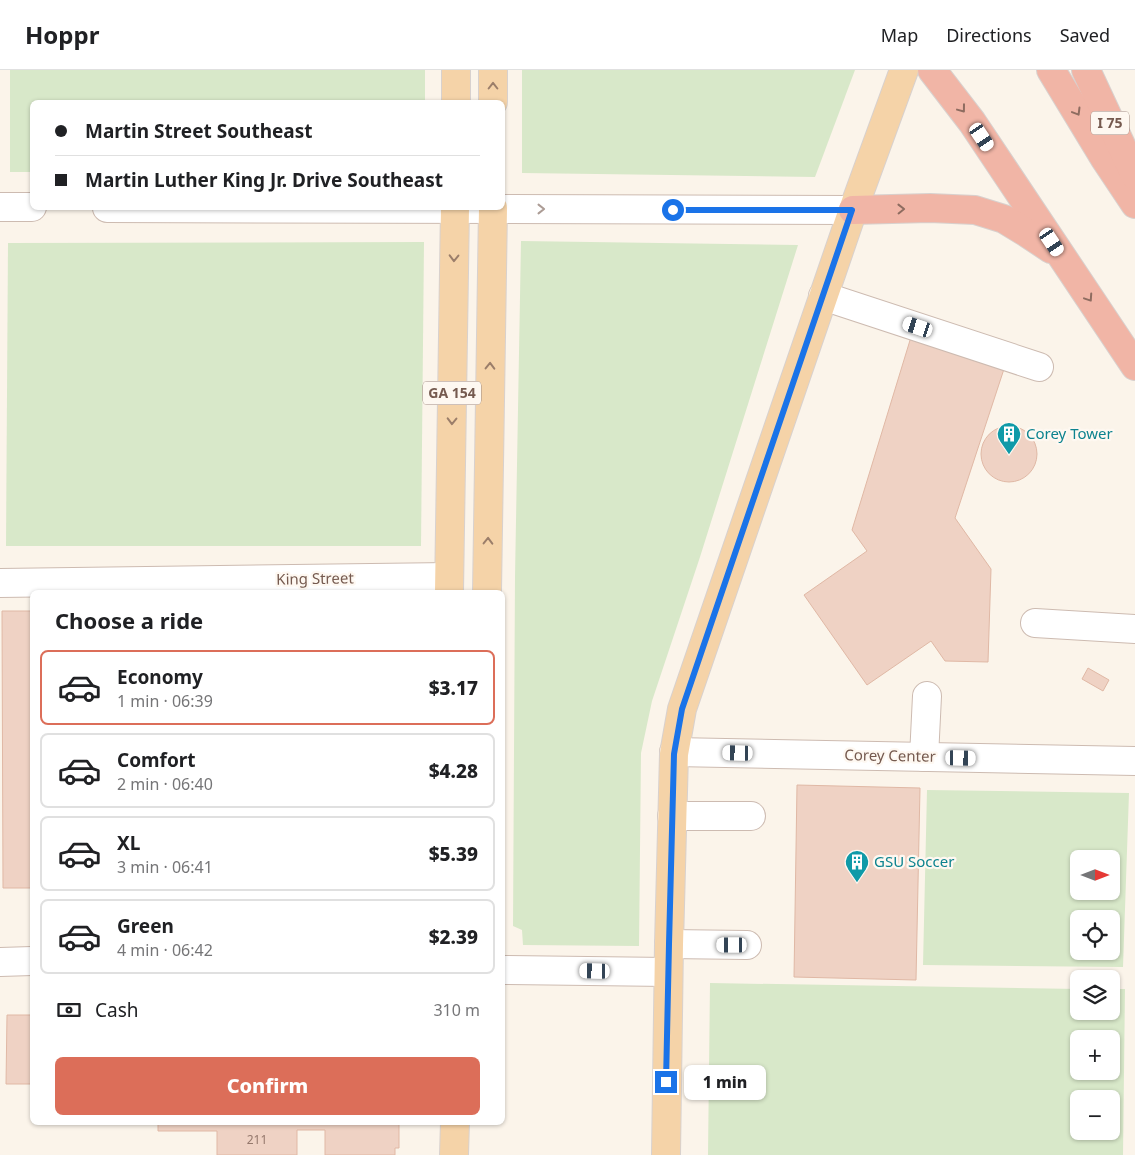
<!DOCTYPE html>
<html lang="en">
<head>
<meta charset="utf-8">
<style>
  body { margin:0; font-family:"Noto Sans",sans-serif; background:#f2f2f2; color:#202124; height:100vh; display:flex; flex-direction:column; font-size:19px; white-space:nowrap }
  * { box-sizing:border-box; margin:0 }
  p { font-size:16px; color:#757577 }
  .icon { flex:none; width:28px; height:28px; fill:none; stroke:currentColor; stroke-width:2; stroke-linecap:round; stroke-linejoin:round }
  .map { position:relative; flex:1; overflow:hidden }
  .panel { position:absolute; left:30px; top:520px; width:475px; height:535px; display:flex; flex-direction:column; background:#fff; border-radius:8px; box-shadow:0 1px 4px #0004 }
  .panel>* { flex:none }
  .guide { position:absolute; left:30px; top:30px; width:475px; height:110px; border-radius:8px; box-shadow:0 1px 4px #0004; display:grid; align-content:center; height:110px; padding:0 25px; background:#fff }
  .needle { width:32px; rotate:90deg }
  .buttons { position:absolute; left:1070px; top:780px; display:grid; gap:10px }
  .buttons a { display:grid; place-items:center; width:50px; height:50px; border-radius:8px; background:#fff; box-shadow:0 1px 4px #0004; font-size:25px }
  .end { position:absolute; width:22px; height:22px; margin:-11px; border:6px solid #1a73e8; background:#fff; box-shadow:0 0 0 2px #fff }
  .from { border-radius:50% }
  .bubble { position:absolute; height:35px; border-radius:8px; background:#fff; box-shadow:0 1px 4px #0004; font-size:16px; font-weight:800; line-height:35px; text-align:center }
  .car { position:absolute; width:15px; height:30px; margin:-15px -8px; border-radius:6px; box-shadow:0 0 4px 1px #0007; background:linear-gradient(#fff 24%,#345 0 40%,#fff 0 76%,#345 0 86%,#fff 0) }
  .guide b { display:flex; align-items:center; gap:18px; height:48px; font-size:19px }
  .guide b+b { border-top:1px solid #e0e0e0 }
  .guide i { width:12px; height:12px; background:#202124 }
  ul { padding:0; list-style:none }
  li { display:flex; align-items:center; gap:15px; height:75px; margin:0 10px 8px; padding:0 15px; border:2px solid #e0e0e0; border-radius:8px }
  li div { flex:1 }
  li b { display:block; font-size:19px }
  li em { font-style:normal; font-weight:800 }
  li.on { border-color:#dc6e59 }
  li>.icon { width:45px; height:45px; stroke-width:1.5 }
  h2 { padding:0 25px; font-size:22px; line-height:60px }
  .pay { display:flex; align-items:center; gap:12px; height:55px; padding:0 25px; font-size:19px }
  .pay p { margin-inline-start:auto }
  .button { display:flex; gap:10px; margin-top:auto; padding:10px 25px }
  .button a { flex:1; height:58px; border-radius:8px; background:#dc6e59; color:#fff; font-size:20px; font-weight:800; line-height:58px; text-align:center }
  header { display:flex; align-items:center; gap:30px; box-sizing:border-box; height:70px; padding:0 25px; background:#fff; border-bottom:1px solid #e0e0e0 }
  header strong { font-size:24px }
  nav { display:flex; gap:28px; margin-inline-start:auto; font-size:18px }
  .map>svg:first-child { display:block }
  .green { fill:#d8e8c9; fill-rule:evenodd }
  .building { fill:#efd2c4; stroke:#e0b8a5 }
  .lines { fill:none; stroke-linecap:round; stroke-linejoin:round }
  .minor-casing { stroke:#cdbbb1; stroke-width:30 }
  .major-casing { stroke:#d8d1ce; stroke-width:30 }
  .highway-casing { stroke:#d8d1ce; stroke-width:30 }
  .minor { stroke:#fff; stroke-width:28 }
  .major { stroke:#f5d3a8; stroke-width:28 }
  .highway { stroke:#f1b5a6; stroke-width:28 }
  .oneway { stroke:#9b7e6a }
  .oneway2 { stroke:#8e6c60 }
  .oneway3 { stroke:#ac9c95 }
  .route { stroke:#1a73e8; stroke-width:6 }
  .labels { text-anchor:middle; stroke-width:4.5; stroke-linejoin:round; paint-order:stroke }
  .number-label { font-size:12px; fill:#94786c }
  .shield { fill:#fef8f1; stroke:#9e8980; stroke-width:1 }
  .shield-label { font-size:14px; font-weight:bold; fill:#755a4f }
  .culture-label { font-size:15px; fill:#0d838f; stroke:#fef8f1; text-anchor:start }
  .street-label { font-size:15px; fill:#755a4f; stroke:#fef8f1 }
</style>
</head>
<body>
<header>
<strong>Hoppr</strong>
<nav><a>Map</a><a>Directions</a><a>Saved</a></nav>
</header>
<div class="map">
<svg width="1135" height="1085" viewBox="0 0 1135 1085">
  <rect width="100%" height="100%" fill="#fbf4ea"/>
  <g class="green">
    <path d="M10,0H425V32H32V102H10Z"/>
    <path d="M522,0H855L815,107L522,103Z"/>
    <path d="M521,171L798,175L700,487L652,631L641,683L639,876L523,875L522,860L513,856L515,507Z"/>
    <path d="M424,172L421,476H6L8,173Z"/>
    <path d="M927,720L1129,723L1123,897L923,895ZM1079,789H1111V821H1079ZM1079,849H1111V881H1079Z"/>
    <path d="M710,913L1079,919V941H1111V919H1125L1123,1085H708ZM1079,969H1111V1001H1079ZM1079,1029H1111V1061H1079Z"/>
  </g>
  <g class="building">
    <path d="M911,267L1004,299L955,448L991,499L988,592L945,591L931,571L867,615L804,525L867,481L852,460Z"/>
    <circle cx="1009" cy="384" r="28"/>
    <path d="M2,541H32V818H3Z"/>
    <path d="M1088,598L1109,610L1103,621L1082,609Z"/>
    <path d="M797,715L920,718L916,910L794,907Z"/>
    <path d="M7,945H32V1014H6Z"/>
    <path d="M158,1052H399V1078H395V1085H325V1060H297V1085H217V1061H158Z"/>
  </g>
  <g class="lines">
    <g class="minor-casing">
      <g id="minor">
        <path d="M0,137H32"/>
        <path d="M107,138L853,140"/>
        <path d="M823,226L1039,297"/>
        <path d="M0,513L449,507"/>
        <path d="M1035,553L1135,559"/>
        <path d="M674,682L1135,691"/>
        <path d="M924,687L927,626"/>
        <path d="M672,746H751"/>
        <path d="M669,874L747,875"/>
        <path d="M0,892L32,891"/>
        <path d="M502,900L668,902"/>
      </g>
    </g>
    <g class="major-casing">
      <g id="major">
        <path d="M456,32V0"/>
        <path d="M493,32V0"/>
        <path d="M449,522L455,138"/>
        <path d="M487,522L493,138"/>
        <path d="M454,1085L455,1052"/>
        <path d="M666,1085L669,874L674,684L682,639L853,140L904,0"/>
      </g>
    </g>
    <g class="highway-casing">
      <g id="highway">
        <path d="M932,0L972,52L1135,296"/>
        <path d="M1051,0L1105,89L1135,134"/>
        <path d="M1086,0L1135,105"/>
        <path d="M853,140L930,138L975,140L1004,149L1027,163L1051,179"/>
      </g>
    </g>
    <use href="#minor" class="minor"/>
    <use href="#major" class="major"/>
    <use href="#highway" class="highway"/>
  </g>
  <defs><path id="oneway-chevron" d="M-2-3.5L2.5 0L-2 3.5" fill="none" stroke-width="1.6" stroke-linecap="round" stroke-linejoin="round" transform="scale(1.25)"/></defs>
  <g class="oneway">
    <use href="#oneway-chevron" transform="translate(493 16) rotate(-90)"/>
    <use href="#oneway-chevron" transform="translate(454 188) rotate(91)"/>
    <use href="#oneway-chevron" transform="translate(490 296) rotate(-89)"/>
    <use href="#oneway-chevron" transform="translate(452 351) rotate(91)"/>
    <use href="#oneway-chevron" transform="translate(488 471) rotate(-89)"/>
  </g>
  <g class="oneway2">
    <use href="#oneway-chevron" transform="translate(962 39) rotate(53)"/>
    <use href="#oneway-chevron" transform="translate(1077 42) rotate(59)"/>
    <use href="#oneway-chevron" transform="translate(901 139) rotate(-1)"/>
    <use href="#oneway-chevron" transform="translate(1089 228) rotate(56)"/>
  </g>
  <use class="oneway3" href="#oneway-chevron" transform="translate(541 139)"/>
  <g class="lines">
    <path class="route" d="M666,1012L669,874L674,684L682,639L852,140H673"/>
  </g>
  <defs>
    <g id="building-pin" transform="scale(1.25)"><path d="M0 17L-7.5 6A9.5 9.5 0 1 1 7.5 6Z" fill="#0f9aa8" stroke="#fef8f1"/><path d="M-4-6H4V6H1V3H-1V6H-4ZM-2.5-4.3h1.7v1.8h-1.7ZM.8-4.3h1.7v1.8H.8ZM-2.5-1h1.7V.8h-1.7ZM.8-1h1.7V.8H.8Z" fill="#fff"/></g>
  </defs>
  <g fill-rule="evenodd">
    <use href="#building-pin" x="1009" y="364"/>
    <use href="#building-pin" x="857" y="792"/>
  </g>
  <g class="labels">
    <g class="number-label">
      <text x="257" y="1074">211</text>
    </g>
    <g class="shield">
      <rect x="1091" y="41.5" width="38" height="23" rx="4"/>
      <rect x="423" y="311.5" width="58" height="23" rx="4"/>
    </g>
    <g class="shield-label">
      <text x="1110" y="58">I 75</text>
      <text x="452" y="328">GA 154</text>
    </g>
    <g class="culture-label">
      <text x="1026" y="369">Corey Tower</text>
      <text x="874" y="797">GSU Soccer</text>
    </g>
    <g class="street-label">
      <text transform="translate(315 509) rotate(-1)" y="5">King Street</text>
      <text transform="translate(890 686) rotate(1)" y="5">Corey Center</text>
    </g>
  </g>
</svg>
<div class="buttons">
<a><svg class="needle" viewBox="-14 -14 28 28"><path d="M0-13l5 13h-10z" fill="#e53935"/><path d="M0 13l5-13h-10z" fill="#757577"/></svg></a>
<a><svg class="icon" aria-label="locate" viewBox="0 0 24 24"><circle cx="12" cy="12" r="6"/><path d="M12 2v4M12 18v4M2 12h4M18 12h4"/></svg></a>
<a><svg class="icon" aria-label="layers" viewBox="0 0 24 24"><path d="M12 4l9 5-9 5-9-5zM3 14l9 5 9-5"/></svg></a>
<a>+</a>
<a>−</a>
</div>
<i class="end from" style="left:673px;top:140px"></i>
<i class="end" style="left:666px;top:1012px"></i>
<div class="bubble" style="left:684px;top:995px;width:82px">1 min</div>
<i class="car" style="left:982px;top:67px;rotate:146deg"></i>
<i class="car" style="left:1052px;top:172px;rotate:146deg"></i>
<i class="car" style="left:918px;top:257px;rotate:288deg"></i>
<i class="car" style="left:738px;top:683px;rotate:271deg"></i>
<i class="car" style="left:961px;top:688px;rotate:91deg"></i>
<i class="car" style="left:732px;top:875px;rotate:270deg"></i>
<i class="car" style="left:595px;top:901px;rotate:271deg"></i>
<div class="guide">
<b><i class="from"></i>Martin Street Southeast</b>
<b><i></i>Martin Luther King Jr. Drive Southeast</b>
</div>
<section class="panel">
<h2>Choose a ride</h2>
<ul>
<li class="on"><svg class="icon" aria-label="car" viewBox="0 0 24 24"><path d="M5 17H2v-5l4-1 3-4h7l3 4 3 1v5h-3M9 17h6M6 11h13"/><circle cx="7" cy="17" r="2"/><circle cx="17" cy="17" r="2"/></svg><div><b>Economy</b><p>1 min · 06:39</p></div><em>$3.17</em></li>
<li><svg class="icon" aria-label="car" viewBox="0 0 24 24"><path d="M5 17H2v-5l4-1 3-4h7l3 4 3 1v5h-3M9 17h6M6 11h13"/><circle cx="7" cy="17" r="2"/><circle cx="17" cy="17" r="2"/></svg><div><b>Comfort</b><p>2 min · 06:40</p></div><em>$4.28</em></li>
<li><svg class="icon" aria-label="car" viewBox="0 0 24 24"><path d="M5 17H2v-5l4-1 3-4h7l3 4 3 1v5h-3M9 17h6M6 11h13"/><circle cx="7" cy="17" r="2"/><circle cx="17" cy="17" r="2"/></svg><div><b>XL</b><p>3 min · 06:41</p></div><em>$5.39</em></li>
<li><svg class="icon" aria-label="car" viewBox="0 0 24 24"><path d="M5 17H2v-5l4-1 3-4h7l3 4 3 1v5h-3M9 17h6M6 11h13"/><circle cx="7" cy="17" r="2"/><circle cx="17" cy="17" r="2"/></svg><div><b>Green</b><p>4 min · 06:42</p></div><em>$2.39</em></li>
</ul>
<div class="pay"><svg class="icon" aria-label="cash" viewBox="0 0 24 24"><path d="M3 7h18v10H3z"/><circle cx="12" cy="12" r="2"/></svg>Cash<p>310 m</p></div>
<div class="button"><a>Confirm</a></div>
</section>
</div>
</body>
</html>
